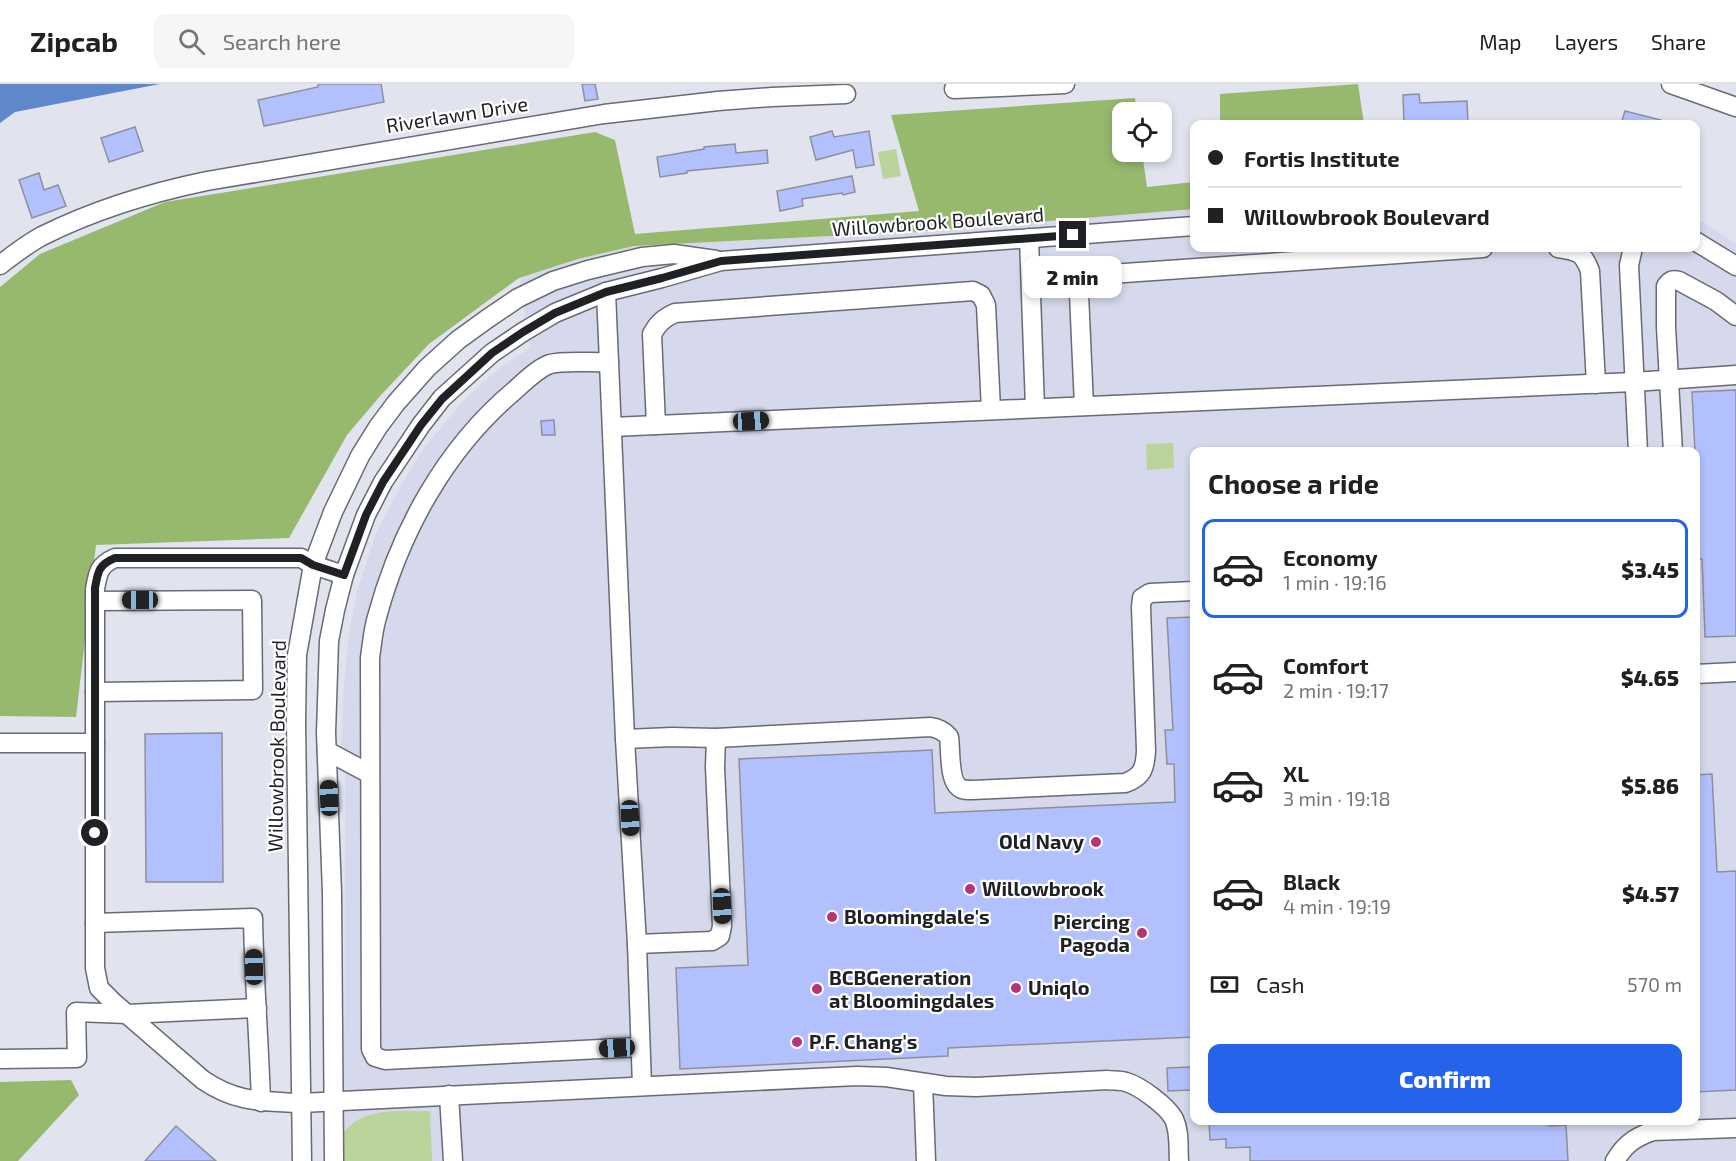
<!DOCTYPE html>
<html lang="en">
<head>
<meta charset="utf-8">
<style>
  body { margin:0; font-family:"Exo 2",sans-serif; background:#f6f6f6; color:#202124; height:100vh; display:flex; flex-direction:column; font-size:22px; white-space:nowrap }
  * { box-sizing:border-box; margin:0 }
  p { font-size:20px; color:#757577 }
  .icon { flex:none; width:33px; height:33px; fill:none; stroke:currentColor; stroke-width:2; stroke-linecap:round; stroke-linejoin:round }
  .map { position:relative; flex:1; overflow:hidden }
  .sheet { position:absolute; left:1190px; top:363px; width:510px; height:678px; display:flex; flex-direction:column; background:#fff; border-radius:12px; box-shadow:0 3px 9px #0003 }
  .sheet>* { flex:none }
  .hud { position:absolute; left:1190px; top:36px; width:510px; height:132px; border-radius:12px; box-shadow:0 3px 9px #0003; display:grid; align-content:center; height:132px; padding:0 18px; background:#fff }
  .controls { position:absolute; left:1112px; top:18px; display:grid; gap:12px }
  .controls a { display:grid; place-items:center; width:60px; height:60px; border-radius:12px; background:#fff; box-shadow:0 3px 9px #0003; font-size:30px }
  .end { position:absolute; width:27px; height:27px; margin:-14px; border:8px solid #202124; background:#fff; box-shadow:0 0 0 3px #fff }
  .from { border-radius:50% }
  .bubble { position:absolute; height:42px; border-radius:12px; background:#fff; box-shadow:0 3px 9px #0003; font-size:20px; font-weight:800; line-height:42px; text-align:center }
  .car { position:absolute; width:18px; height:36px; margin:-18px -9px; border-radius:8px; box-shadow:0 0 4px 2px #0007; background:linear-gradient(#222 24%,#8ab4d8 0 40%,#222 0 76%,#8ab4d8 0 86%,#222 0) }
  .hud b { display:flex; align-items:center; gap:21px; height:57px; font-size:22px }
  .hud b+b { border-top:2px solid #e0e0e0 }
  .hud i { width:15px; height:15px; background:#202124 }
  ul { padding:0; list-style:none }
  li { display:flex; align-items:center; gap:18px; height:99px; margin:0 12px 9px; padding:0 6px; border:3px solid transparent; border-radius:12px }
  li div { flex:1 }
  li b { display:block; font-size:22px }
  li em { font-style:normal; font-weight:800 }
  li.on { border-color:#2563eb }
  li>.icon { width:54px; height:54px; stroke-width:1.5 }
  h2 { padding:0 18px; font-size:27px; line-height:72px }
  .pay { display:flex; align-items:center; gap:15px; height:66px; padding:0 18px; font-size:22px }
  .pay p { margin-inline-start:auto }
  .primary-button { display:flex; gap:12px; margin-top:auto; padding:12px 18px }
  .primary-button a { flex:1; height:69px; border-radius:12px; background:#2563eb; color:#fff; font-size:24px; font-weight:800; line-height:69px; text-align:center }
  header { display:flex; align-items:center; gap:36px; box-sizing:border-box; height:84px; padding:0 30px; background:#fff; border-bottom:2px solid #e0e0e0 }
  header strong { font-size:28px }
  nav { display:flex; gap:33px; margin-inline-start:auto; font-size:21px }
  .search { width:420px; height:54px; background:#f6f6f6; display:flex; align-items:center; gap:15px; box-sizing:border-box; padding:0 21px; border-radius:12px; color:#757577; font-size:22px }
  .map>svg:first-child { display:block }
  .built { fill:#d5d9eb; fill-rule:evenodd }
  .green { fill:#b9d59c }
  .forest { fill:#96b96e }
  .water { fill:#5e88c9 }
  .building { fill:#b2c0fd; stroke:#8d909a; stroke-width:1.5 }
  .lines { fill:none; stroke-linecap:round; stroke-linejoin:round }
  .minor-casing { stroke:#686a74; stroke-width:21 }
  .minor { stroke:#fff; stroke-width:18 }
  .route { stroke:#202124; stroke-width:8 }
  .poi-dot { fill:#b5337b; stroke:#fff; stroke-width:2 }
  .labels { text-anchor:middle; stroke-width:4.5; stroke-linejoin:round; paint-order:stroke }
  .street-label { font-size:20px; fill:#202124; stroke:#fff }
  .poi-label { font-size:20px; font-weight:bold; fill:#202124; stroke:#fff; text-anchor:start }
</style>
</head>
<body>
<header>
<strong>Zipcab</strong>
<div class="search"><svg class="icon" aria-label="search" viewBox="0 0 24 24"><circle cx="10" cy="10" r="6"/><path d="M15 15l6 6"/></svg>Search here</div>
<nav><a>Map</a><a>Layers</a><a>Share</a></nav>
</header>
<div class="map">
<svg width="1736" height="1077" viewBox="0 0 1736 1077">
  <rect width="100%" height="100%" fill="#e1e4ef"/>
  <path class="built" d="M1194,125V164H1695V136L1705,139L1736,160V1077H344L345,688L341,660L344,599L349,548L357,508L376,449L399,405L423,365L464,316L498,285L530,264L519,194L578,175L634,162L928,147ZM1194,368H1695V1036H1194Z"/>
  <g class="green">
    <path d="M896,65L901,92L883,95L878,68Z"/>
    <path d="M1173,359L1174,384L1147,386L1146,360Z"/>
    <path d="M430,1027L432,1077H344V1048C365,1022 400,1028 430,1027Z"/>
  </g>
  <g class="forest">
    <path d="M1358,0L1364,40H1220V10Z"/>
    <path d="M1135,14L1137,28H1122V68H1142L1147,103L1194,98V125L928,147L634,162L578,175L519,194L429,260L381,311L347,351L289,454L96,461L76,633L0,632V203L40,170L165,118L595,48L615,56L635,150L919,127L891,31Z"/>
    <path d="M71,996L79,1011L18,1077H0V998Z"/>
  </g>
  <path class="water" d="M0,0H160L15,28L0,39Z"/>
  <g class="building">
    <path d="M318,0H381L384,18L264,42L258,16L318,3Z"/>
    <path d="M582,0H595L598,15L585,17Z"/>
    <path d="M1419,10L1420,19L1467,17L1468,40H1404L1403,11Z"/>
    <path d="M1625,27L1661,36V40H1621Z"/>
    <path d="M135,43L143,67L109,78L101,54Z"/>
    <path d="M832,47L834,53L869,47L874,81L856,84L853,66L816,76L810,53Z"/>
    <path d="M735,60L736,69L767,66L768,79L687,87V89L660,93L657,73L704,65V63Z"/>
    <path d="M39,89L44,106L58,101L66,122L32,134L19,96Z"/>
    <path d="M852,92L855,108L843,111L842,109L802,115L803,122L780,127L777,107Z"/>
    <path d="M1736,306V552L1705,553L1702,475H1695V368L1692,308Z"/>
    <path d="M554,336L555,351H542L541,337Z"/>
    <path d="M1194,533V953L948,964V972L680,985L676,884L748,881L739,675L932,666L935,729L1175,718L1174,680H1167L1165,646H1173L1167,534Z"/>
    <path d="M222,649L223,798H146L145,650Z"/>
    <path d="M1712,690L1717,788L1736,787V1006L1695,1008V691Z"/>
    <path d="M1191,983L1192,1006L1168,1007L1167,984Z"/>
    <path d="M1217,1036H1543L1549,1042L1566,1041L1568,1077H1250V1063L1226,1064V1055L1210,1056L1209,1038Z"/>
    <path d="M176,1042L216,1077H145Z"/>
  </g>
  <g class="lines">
    <g class="minor-casing">
      <g id="minor">
        <path d="M1671,0L1736,23"/>
        <path d="M954,5L1065,0"/>
        <path d="M1029,154L1035,324"/>
        <path d="M1695,157L1736,182"/>
        <path d="M1558,164C1578,167 1583,168 1590,187L1596,300"/>
        <path d="M1633,164L1629,181L1638,368"/>
        <path d="M0,181C13,171 27,160 42,152C94,126 149,109 207,97L604,30L718,17L772,13L846,10"/>
        <path d="M606,208L625,655L637,860L642,1002"/>
        <path d="M609,278C593,279 564,276 550,280C538,284 523,299 514,307C445,365 400,448 377,533C373,546 372,560 370,574L371,965L375,973L385,976L640,963"/>
        <path d="M1084,322L1079,210L1081,196L1096,191L1483,164"/>
        <path d="M656,341L652,250C658,239 664,234 675,229L973,207L981,211L986,221L991,326"/>
        <path d="M612,343L1634,298L1736,291"/>
        <path d="M1673,368L1666,243V202C1670,197 1672,195 1679,197L1716,217L1736,232"/>
        <path d="M344,491L313,481L301,474H115C99,481 98,488 95,505V884L99,904L114,919L203,996C237,1019 261,1017 301,1019L857,992L886,993L946,1002L976,1003L1107,996C1113,997 1120,996 1126,998C1140,1002 1167,1022 1174,1035C1180,1048 1178,1063 1179,1077"/>
        <path d="M95,517L252,516L253,606L95,608"/>
        <path d="M1695,590L1736,588"/>
        <path d="M625,655L672,653L716,654L930,643C938,644 944,647 949,653C951,666 948,700 962,705C965,706 969,706 972,706L1125,699C1142,693 1145,685 1146,667L1141,523L1142,514L1150,509L1194,507"/>
        <path d="M0,659H95"/>
        <path d="M327,667L370,690"/>
        <path d="M95,839L253,834C254,895 259,956 261,1018"/>
        <path d="M637,860L712,857L720,852L722,842L715,683L716,654"/>
        <path d="M0,975L77,974L76,928L127,930L257,924"/>
        <path d="M923,999L926,1077"/>
        <path d="M449,1011L453,1077"/>
        <path d="M302,1077L296,638L297,571L313,481L333,428L360,372L378,343L396,319L427,284L458,256L487,235L518,214L553,197L588,186L642,173L674,170L716,176"/>
        <path d="M334,1077L332,809L326,649L329,557L335,526L344,491L366,431L383,398L421,341L442,314L492,269L523,248L555,229L606,208L662,194L721,177L1194,142"/>
        <path d="M1615,1077C1624,1061 1635,1053 1653,1047L1736,1044"/>
      </g>
    </g>
    <use href="#minor" class="minor"/>
  </g>
  <g class="lines">
    <path class="route" d="M95,749V504C98,488 98,481 115,474H301L313,481L344,491L366,431L383,398L421,341L442,315L492,269L523,248L555,229L606,208L662,194L721,177L1073,151"/>
  </g>
  <g class="poi-dot">
    <circle cx="1096" cy="758" r="6"/>
    <circle cx="970" cy="805" r="6"/>
    <circle cx="832" cy="833" r="6"/>
    <circle cx="1142" cy="849" r="6"/>
    <circle cx="1016" cy="904" r="6"/>
    <circle cx="817" cy="905" r="6"/>
    <circle cx="797" cy="958" r="6"/>
  </g>
  <g class="labels">
    <g class="street-label">
      <text transform="translate(457 31) rotate(-9)" y="7">Riverlawn Drive</text>
      <text transform="translate(938 138) rotate(-4)" y="7">Willowbrook Boulevard</text>
      <text transform="translate(277 662) rotate(-89)" y="7">Willowbrook Boulevard</text>
    </g>
    <g class="poi-label">
      <text x="1084" y="765" text-anchor="end">Old Navy</text>
      <text x="982" y="812">Willowbrook</text>
      <text x="844" y="840">Bloomingdale's</text>
      <text x="1130" y="845" text-anchor="end">Piercing<tspan x="1130" dy="23">Pagoda</tspan></text>
      <text x="829" y="901">BCBGeneration<tspan x="829" dy="23">at Bloomingdales</tspan></text>
      <text x="1028" y="911">Uniqlo</text>
      <text x="809" y="965">P.F. Chang's</text>
    </g>
  </g>
</svg>
<div class="controls">
<a><svg class="icon" aria-label="locate" viewBox="0 0 24 24"><circle cx="12" cy="12" r="6"/><path d="M12 2v4M12 18v4M2 12h4M18 12h4"/></svg></a>
</div>
<i class="end from" style="left:95px;top:749px"></i>
<i class="end" style="left:1073px;top:151px"></i>
<div class="bubble" style="left:1023px;top:172px;width:99px">2 min</div>
<i class="car" style="left:751px;top:337px;rotate:87deg"></i>
<i class="car" style="left:140px;top:516px;rotate:270deg"></i>
<i class="car" style="left:329px;top:714px;rotate:358deg"></i>
<i class="car" style="left:630px;top:734px;rotate:177deg"></i>
<i class="car" style="left:722px;top:822px;rotate:177deg"></i>
<i class="car" style="left:254px;top:883px;rotate:359deg"></i>
<i class="car" style="left:617px;top:964px;rotate:267deg"></i>
<div class="hud">
<b><i class="from"></i>Fortis Institute</b>
<b><i></i>Willowbrook Boulevard</b>
</div>
<section class="sheet">
<h2>Choose a ride</h2>
<ul>
<li class="on"><svg class="icon" aria-label="car" viewBox="0 0 24 24"><path d="M5 17H2v-5l4-1 3-4h7l3 4 3 1v5h-3M9 17h6M6 11h13"/><circle cx="7" cy="17" r="2"/><circle cx="17" cy="17" r="2"/></svg><div><b>Economy</b><p>1 min · 19:16</p></div><em>$3.45</em></li>
<li><svg class="icon" aria-label="car" viewBox="0 0 24 24"><path d="M5 17H2v-5l4-1 3-4h7l3 4 3 1v5h-3M9 17h6M6 11h13"/><circle cx="7" cy="17" r="2"/><circle cx="17" cy="17" r="2"/></svg><div><b>Comfort</b><p>2 min · 19:17</p></div><em>$4.65</em></li>
<li><svg class="icon" aria-label="car" viewBox="0 0 24 24"><path d="M5 17H2v-5l4-1 3-4h7l3 4 3 1v5h-3M9 17h6M6 11h13"/><circle cx="7" cy="17" r="2"/><circle cx="17" cy="17" r="2"/></svg><div><b>XL</b><p>3 min · 19:18</p></div><em>$5.86</em></li>
<li><svg class="icon" aria-label="car" viewBox="0 0 24 24"><path d="M5 17H2v-5l4-1 3-4h7l3 4 3 1v5h-3M9 17h6M6 11h13"/><circle cx="7" cy="17" r="2"/><circle cx="17" cy="17" r="2"/></svg><div><b>Black</b><p>4 min · 19:19</p></div><em>$4.57</em></li>
</ul>
<div class="pay"><svg class="icon" aria-label="cash" viewBox="0 0 24 24"><path d="M3 7h18v10H3z"/><circle cx="12" cy="12" r="2"/></svg>Cash<p>570 m</p></div>
<div class="primary-button"><a>Confirm</a></div>
</section>
</div>
</body>
</html>
